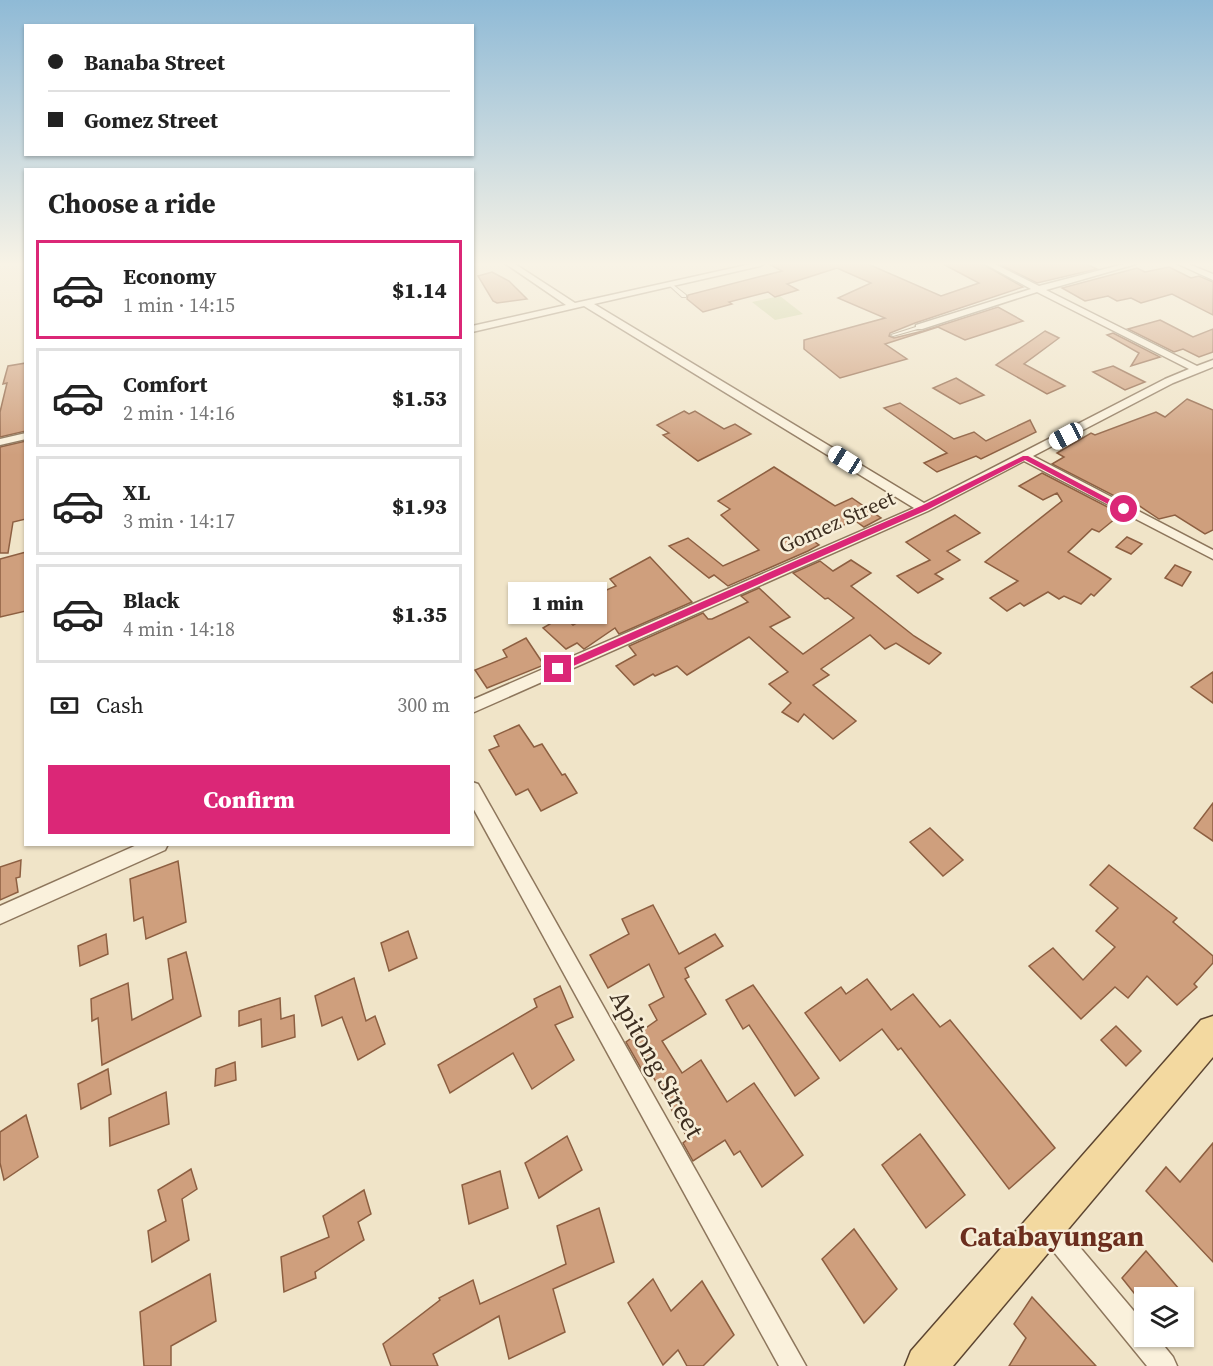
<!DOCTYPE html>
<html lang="en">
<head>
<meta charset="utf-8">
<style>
  body { margin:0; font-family:"Source Serif 4",serif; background:#f2f2f2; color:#222; height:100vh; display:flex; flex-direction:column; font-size:22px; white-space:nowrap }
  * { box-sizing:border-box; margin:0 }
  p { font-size:20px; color:#767676 }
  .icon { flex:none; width:33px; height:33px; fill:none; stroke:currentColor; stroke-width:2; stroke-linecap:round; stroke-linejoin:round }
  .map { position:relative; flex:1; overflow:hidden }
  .sheet { position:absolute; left:24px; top:168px; width:450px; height:678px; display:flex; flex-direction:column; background:#fff; border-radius:0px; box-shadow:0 2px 4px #0004 }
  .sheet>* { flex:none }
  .banner { position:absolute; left:24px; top:24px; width:450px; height:132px; border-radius:0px; box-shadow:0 2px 4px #0004; display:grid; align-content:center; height:132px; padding:0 24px; background:#fff }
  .buttons { position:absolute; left:1134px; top:1287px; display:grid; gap:12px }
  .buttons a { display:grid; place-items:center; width:60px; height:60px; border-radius:0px; background:#fff; box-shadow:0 2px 4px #0004; font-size:30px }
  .end { position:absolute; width:27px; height:27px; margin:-14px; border:8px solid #db2777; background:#fff; box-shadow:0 0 0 3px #fff }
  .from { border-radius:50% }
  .bubble { position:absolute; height:42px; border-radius:0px; background:#fff; box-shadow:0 2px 4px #0004; font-size:20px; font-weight:800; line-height:42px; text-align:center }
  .car { position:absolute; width:18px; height:36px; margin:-18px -9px; border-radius:8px; box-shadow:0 0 4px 2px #0007; background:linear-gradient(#fff 24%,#345 0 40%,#fff 0 76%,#345 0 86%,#fff 0) }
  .banner b { display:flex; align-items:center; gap:21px; height:57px; font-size:22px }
  .banner b+b { border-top:2px solid #e0e0e0 }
  .banner i { width:15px; height:15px; background:#222 }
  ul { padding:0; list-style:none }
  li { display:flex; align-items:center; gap:18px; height:99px; margin:0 12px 9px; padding:0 12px; border:3px solid #e0e0e0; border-radius:0px }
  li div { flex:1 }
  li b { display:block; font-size:22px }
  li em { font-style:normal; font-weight:800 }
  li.active { border-color:#db2777 }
  li>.icon { width:54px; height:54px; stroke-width:1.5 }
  h2 { padding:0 24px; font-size:27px; line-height:72px }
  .pay { display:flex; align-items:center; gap:15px; height:66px; padding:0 24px; font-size:22px }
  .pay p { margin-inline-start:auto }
  .button { display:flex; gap:12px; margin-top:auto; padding:12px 24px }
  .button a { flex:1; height:69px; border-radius:0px; background:#db2777; color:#fff; font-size:24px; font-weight:800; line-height:69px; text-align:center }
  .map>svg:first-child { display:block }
  .green { fill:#c9cf9b }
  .building { fill:#cf9f7d; stroke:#8d5f41; stroke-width:1.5 }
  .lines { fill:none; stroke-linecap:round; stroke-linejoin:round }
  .lane-casing { stroke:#8d765c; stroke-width:2 }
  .street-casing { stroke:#8d765c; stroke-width:3 }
  .primary-casing { stroke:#5b4430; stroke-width:3 }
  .lane { fill:#faf1dc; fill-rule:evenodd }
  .street { fill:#faf1dc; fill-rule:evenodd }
  .primary { fill:#f3d9a0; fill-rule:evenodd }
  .route { fill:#db2777 }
  .labels { text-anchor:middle; stroke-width:5; stroke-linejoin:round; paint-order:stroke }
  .street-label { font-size:21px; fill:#3d2e20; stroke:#f7eed8 }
  .near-street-label { font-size:26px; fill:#3d2e20; stroke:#f7eed8 }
  .near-quarter-label { font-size:28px; font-weight:bold; fill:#6b2e1e; stroke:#f7eed8 }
</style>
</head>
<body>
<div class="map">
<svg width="1213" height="1366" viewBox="0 0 1213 1366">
  <rect width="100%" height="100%" fill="#f0e4c8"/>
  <path class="green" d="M780,296L803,314L775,320L752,302Z"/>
  <g class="building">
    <path d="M769,264H868L941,296L979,283L943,264H983L1023,287L915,323L890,333L889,336L894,338L923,331L998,307L1023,321L965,340L938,327L885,344L907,359L840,378L804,349V340L885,318L838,298L871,283L837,268L787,284L798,290L775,297L768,292L729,302L732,304L703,312L687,299L688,295L782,271Z"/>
    <path d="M999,264H1086L1097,269L1037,283Z"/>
    <path d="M1169,267L1191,278L1199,276L1213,282V315L1172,294L1141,303L1131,298L1117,301L1108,296L1085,301L1062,288L1137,268L1145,272Z"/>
    <path d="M492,272L509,281L527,299L497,303L493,301L478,276Z"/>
    <path d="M1160,320L1193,337L1213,329V352L1199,357L1183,349L1174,352L1128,329Z"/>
    <path d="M1045,331L1059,338L1024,364L1065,386L1047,394L996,365Z"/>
    <path d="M1113,333L1160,357L1131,366L1139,353L1107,335Z"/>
    <path d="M26,363V431L0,437V412L7,383L3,384L8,366Z"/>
    <path d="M1113,366L1145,382L1125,390L1093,372Z"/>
    <path d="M956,378L984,395L960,404L933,388Z"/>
    <path d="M1187,399L1213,410V530L1205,534L1175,515L1159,519L1135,503L1132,505L1052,464L1064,457L1057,453L1091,433L1095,435L1156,412L1165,417Z"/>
    <path d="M900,403L954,439L974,432L986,441L1030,420L1036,432L981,459L976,456L937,472L924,463L947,453L884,408Z"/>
    <path d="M684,411L689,414L695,411L724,429L735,424L751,434L698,461L663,435L669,433L657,425Z"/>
    <path d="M26,441V519L13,522L8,553H0V447Z"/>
    <path d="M774,467L835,506L852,498L881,518L864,527L854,520L812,540L819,545L808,551L728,586L714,575L709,578L669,546L688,538L723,566L759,550L721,515L730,509L718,501Z"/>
    <path d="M1042,473L1121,514L1099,532L1092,529L1068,552L1111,579L1094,596L1091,594L1081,604L1064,596L1059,599L1048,592L1024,606L1020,603L1007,611L990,598L1018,581L985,562L1062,501L1057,493L1043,500L1019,486Z"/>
    <path d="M955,515L980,533L947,551L960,560L935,574L943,579L918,593L897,576L930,560L906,542Z"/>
    <path d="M1127,537L1142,544L1131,554L1116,547Z"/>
    <path d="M26,552V611L0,617V559Z"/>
    <path d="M650,557L692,602L619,634L615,628L584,649L577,643L566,649L543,628L550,624L546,621L560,613L573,625L600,610L590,597L616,586L610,579Z"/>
    <path d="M851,560L871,573L851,586L914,636L941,653L929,664L896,643L885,649L870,635L821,669L829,675L813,685L856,721L833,739L804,714L798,722L782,712L791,703L769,684L788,672L749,637L687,675L677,666L655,676L653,674L634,685L616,666L636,655L629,646L703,613L708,619H712L748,602L741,596L759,588L790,617L770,627L803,654L854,618L828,598L825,599L793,573L820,561L833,571Z"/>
    <path d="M1175,565L1191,572L1182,586L1165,578Z"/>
    <path d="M526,638L544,665L487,688L475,670L507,657L503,650Z"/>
    <path d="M1213,672V703L1191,687Z"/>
    <path d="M519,725L534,747L542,744L562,775L565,774L577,793L541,811L528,789L516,795L489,750L499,746L494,736Z"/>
    <path d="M1213,803V841L1194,828Z"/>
    <path d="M930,828L963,860L943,876L910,842Z"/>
    <path d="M21,860L20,877L16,878L18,892L0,900V867Z"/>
    <path d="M178,861L186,922L146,939L143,917L134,921L130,879Z"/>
    <path d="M1109,865L1177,918L1173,922L1213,956V963L1194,984L1197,987L1177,1005L1147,976L1128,998L1115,987L1081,1019L1029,966L1053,948L1083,980L1115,947L1096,931L1118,908L1090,885Z"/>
    <path d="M653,905L679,954L715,934L723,946L685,968L689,977L685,979L706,1014L662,1041L682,1073L701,1060L727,1102L754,1083L803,1155L762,1187L740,1151L734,1155L725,1140L693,1161L683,1143L688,1139L647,1066L642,1070L626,1042L657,1020L649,1005L664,997L649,964L608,988L590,955L629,934L622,919Z"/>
    <path d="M408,931L417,958L389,971L381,943Z"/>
    <path d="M106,934L108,954L80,966L78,946Z"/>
    <path d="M186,952L201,1016L102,1065L98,1018L92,1021L91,999L128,983L132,1020L173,999L168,959Z"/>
    <path d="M354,978L366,1021L375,1016L385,1044L358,1060L342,1017L322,1026L315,996Z"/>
    <path d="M867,979L891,1010L913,994L940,1027L950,1020L1055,1148L1009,1189L901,1048L898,1050L882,1029L840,1061L805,1013L841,987L846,994Z"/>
    <path d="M753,985L819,1078L795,1096L749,1025L743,1029L726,1000Z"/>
    <path d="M560,986L573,1017L555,1025L574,1060L532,1089L513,1053L450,1093L438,1065L537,1007L534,999Z"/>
    <path d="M280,998L281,1019L294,1015L295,1037L262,1047L261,1019L239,1026V1011Z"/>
    <path d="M1116,1026L1141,1051L1126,1066L1101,1040Z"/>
    <path d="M235,1062L236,1080L215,1086L216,1069Z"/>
    <path d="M108,1069L111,1094L81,1109L78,1084Z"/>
    <path d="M166,1092L169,1124L110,1146L109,1118Z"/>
    <path d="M26,1115L38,1157L4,1180L0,1163V1132Z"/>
    <path d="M920,1134L965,1195L926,1228L882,1165Z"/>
    <path d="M567,1136L582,1170L539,1198L525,1163Z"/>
    <path d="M1213,1143V1262L1146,1191L1166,1167L1180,1182Z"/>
    <path d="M191,1169L197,1189L182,1199L189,1240L152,1262L148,1231L166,1221L158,1190Z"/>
    <path d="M500,1171L508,1208L469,1224L462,1185Z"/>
    <path d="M364,1190L371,1214L358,1222L364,1240L315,1272L316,1278L284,1292L281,1257L329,1237L323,1216Z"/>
    <path d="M599,1208L614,1262L553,1289L565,1332L509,1359L499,1316L433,1354L438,1366H391L383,1344L440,1300L439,1298L473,1280L480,1304L566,1264L557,1226Z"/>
    <path d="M854,1229L897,1289L864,1323L822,1259Z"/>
    <path d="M1146,1251L1187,1298H1138L1122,1278Z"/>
    <path d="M210,1274L216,1321L171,1346V1366H144L140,1312Z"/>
    <path d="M653,1279L671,1311L702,1281L734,1335L703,1366H687L678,1350L663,1365L628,1303Z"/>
    <path d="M1032,1297L1096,1366H1009L1026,1338L1014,1324Z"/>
  </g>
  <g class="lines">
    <g class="lane-casing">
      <g id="lane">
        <path d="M672,284L686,295V297H682L670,286V285Z"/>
        <path d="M919,326L921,327V328L893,336L891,335Z"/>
      </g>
    </g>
    <g class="street-casing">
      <g id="street">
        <path d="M506,264H515L575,303L751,264H764L760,266L594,304L924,503L1165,379L1189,369L1037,292L922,329H916V325L1031,289L985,264H995L1039,286L1124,264H1136L1046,290L1197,366L1213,360V367L1173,383L1033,456L1213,550V559L1024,461L928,511L472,713V700L914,508L584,306L472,332V326L566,305Z"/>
        <path d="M1178,264H1188L1213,274V280Z"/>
        <path d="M26,433V439L0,445V439Z"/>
        <path d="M472,782L478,784L806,1366H779L472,806Z"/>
        <path d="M139,844H168L165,850L0,924V906Z"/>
        <path d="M1048,1215L1056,1219L1144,1323V1336H1156L1173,1357L1177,1366H1147L1040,1235L1036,1227L1040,1219Z"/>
      </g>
    </g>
    <g class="primary-casing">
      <path id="primary" d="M1213,1016V1057L953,1366H905L911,1351L1201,1020Z"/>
    </g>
    <use href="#lane" class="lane"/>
    <use href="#street" class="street"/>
    <use href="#primary" class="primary"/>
  </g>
  <linearGradient id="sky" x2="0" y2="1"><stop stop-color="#8fbad6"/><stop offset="0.58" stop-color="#f8f3e6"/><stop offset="1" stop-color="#f8f3e6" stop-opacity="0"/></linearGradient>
  <rect width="1213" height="455" fill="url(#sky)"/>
  <path class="route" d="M1023,456H1028L1128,509L1121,511L1025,460L927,510L562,671H555L554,669L555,666L921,506Z"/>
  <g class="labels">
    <g class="street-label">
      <text transform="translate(837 522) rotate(-24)" y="7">Gomez Street</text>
    </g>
    <g class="near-street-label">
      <text transform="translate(657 1064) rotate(61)" y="9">Apitong Street</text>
    </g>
    <g class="near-quarter-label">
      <text x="1052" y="1246">Catabayungan</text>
    </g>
  </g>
</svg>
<div class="buttons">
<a><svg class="icon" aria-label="layers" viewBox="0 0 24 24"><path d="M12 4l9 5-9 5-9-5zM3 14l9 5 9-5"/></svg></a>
</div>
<i class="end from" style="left:1124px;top:509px"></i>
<i class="end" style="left:558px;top:669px"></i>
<div class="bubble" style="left:508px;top:582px;width:99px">1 min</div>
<i class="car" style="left:1066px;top:436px;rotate:242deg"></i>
<i class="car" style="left:845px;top:460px;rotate:302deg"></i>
<div class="banner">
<b><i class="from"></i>Banaba Street</b>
<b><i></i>Gomez Street</b>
</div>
<section class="sheet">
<h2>Choose a ride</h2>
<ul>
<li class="active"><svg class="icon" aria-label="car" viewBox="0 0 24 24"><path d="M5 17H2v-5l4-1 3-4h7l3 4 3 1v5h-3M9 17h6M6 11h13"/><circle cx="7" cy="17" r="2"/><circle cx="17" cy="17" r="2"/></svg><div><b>Economy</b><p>1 min · 14:15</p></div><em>$1.14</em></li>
<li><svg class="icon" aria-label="car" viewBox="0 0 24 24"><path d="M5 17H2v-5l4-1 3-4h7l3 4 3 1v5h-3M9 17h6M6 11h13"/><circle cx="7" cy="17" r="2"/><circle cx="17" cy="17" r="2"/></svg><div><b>Comfort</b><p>2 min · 14:16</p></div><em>$1.53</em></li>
<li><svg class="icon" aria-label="car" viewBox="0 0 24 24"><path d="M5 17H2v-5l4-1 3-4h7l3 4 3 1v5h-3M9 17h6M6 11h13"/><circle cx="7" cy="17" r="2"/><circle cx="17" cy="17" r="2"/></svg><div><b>XL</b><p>3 min · 14:17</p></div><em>$1.93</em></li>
<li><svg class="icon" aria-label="car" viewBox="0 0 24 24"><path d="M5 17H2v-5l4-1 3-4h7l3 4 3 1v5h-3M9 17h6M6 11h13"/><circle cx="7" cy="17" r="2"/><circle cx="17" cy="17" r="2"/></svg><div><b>Black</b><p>4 min · 14:18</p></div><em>$1.35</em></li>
</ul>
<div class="pay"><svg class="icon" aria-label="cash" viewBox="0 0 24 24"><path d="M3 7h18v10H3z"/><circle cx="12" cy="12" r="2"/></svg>Cash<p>300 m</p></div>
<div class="button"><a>Confirm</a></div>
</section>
</div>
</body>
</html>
